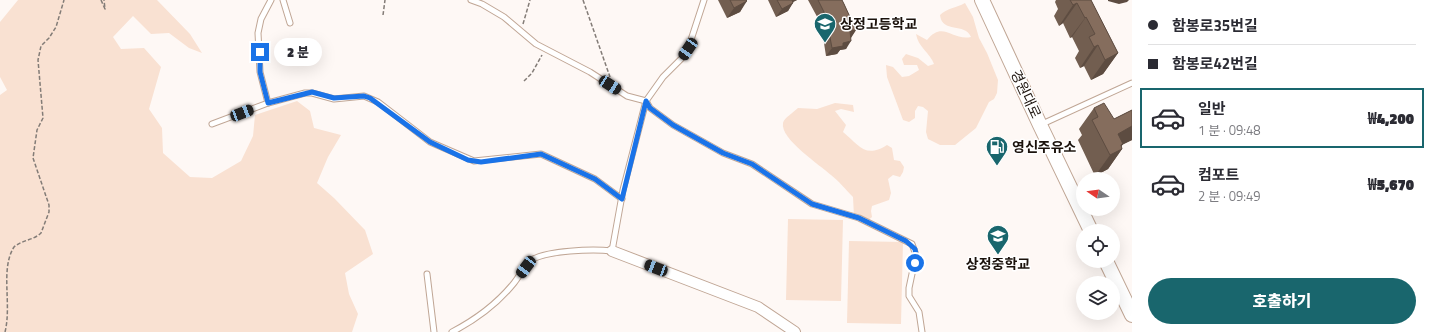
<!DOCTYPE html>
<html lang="ko">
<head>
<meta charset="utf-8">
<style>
  body { margin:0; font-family:"Titillium Web","Noto Sans KR",sans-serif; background:#f2f2f3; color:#2b2b33; height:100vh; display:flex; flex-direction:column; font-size:15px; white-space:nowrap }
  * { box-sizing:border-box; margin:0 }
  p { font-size:13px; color:#7c7c81 }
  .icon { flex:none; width:22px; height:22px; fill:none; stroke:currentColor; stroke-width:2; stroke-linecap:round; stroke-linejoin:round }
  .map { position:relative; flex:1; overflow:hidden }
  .side { display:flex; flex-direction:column; background:#fff; width:300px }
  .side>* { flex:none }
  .hud { display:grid; align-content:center; height:88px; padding:0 16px; background:#fff }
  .needle { width:26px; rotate:283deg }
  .controls { position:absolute; left:1076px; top:172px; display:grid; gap:8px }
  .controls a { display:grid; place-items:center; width:44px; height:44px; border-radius:50%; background:#fff; box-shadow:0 4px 16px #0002; font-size:20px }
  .end { position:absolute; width:18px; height:18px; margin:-9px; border:5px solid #1a73e8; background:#fff; box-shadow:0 0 0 2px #fff }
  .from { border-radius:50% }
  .bubble { position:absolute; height:28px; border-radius:14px; background:#fff; box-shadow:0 4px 16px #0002; font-size:13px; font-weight:800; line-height:28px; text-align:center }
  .car { position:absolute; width:12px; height:24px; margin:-12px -6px; border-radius:5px; box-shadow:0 0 3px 1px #0007; background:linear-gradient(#222 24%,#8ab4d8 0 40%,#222 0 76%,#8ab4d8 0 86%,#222 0) }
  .hud b { display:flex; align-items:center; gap:14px; height:38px; font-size:15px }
  .hud b+b { border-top:1px solid #e1e1e2 }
  .hud i { width:10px; height:10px; background:#2b2b33 }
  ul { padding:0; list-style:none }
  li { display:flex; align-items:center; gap:12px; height:60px; margin:0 8px 6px; padding:0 8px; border:2px solid transparent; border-radius:0px }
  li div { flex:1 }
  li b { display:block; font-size:15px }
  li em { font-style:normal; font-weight:800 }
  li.selected { border-color:#19666d }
  li>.icon { width:36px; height:36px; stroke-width:1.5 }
  .cta { display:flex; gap:8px; margin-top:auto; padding:8px 16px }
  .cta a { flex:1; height:46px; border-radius:24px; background:#19666d; color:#fff; font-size:16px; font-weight:800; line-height:46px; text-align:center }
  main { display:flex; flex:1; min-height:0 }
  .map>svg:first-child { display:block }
  .green { fill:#f9e1d2 }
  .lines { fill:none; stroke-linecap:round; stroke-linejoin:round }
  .service-casing { stroke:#c0a695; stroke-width:7 }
  .minor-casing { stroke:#c0a695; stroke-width:12 }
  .secondary-casing { stroke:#c0a695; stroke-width:16 }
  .path { stroke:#837c77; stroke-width:1.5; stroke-dasharray:4 2; stroke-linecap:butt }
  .service { stroke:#fff; stroke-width:5 }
  .minor { stroke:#fff; stroke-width:10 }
  .secondary { stroke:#fff; stroke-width:14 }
  .wall { fill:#725e50 }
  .shaded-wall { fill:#5d4c41 }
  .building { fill:#856d5d; stroke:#5d4c41 }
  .route { stroke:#1a73e8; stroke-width:5 }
  .labels { text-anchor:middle; stroke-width:3; stroke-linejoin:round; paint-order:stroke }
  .poi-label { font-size:14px; font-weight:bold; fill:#1b120c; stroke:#fff; text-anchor:start }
  .street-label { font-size:14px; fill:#1b120c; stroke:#fff }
</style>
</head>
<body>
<main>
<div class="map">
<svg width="1132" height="332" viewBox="0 0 1132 332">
  <rect width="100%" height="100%" fill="#fef8f5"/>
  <g class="green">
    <path d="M18,0H157L190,34L202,53L189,48L169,33L151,34L133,16L113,37L121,49L144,48L161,67L149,109L162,128L163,153L190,177L212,178L241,161L253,136L255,115L297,101L310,111L314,128L341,135L328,157L317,183L334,198L365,230L373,254L345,273L349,294L358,314L352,332H0V95L7,90L0,77V22Z"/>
    <path d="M965,3L973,17L979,38L987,53L998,80L997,93L994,99L989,102L976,128L955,145H940L928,139L926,132L928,111L923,107L918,106L915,111V118L909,122L903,120L887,77L886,65L893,67L902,77L909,76L919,70L917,65H904L902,59L906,54L918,58L928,66L934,64C930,53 918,47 916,34L927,40C943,20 952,41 971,37C965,22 942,34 940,15C947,8 956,8 965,3Z"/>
    <path d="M835,103L853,105L854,112L841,109L835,111L846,125L843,132C859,145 865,159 887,145L892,148L894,160L900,161L904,167L903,172L900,177L893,175L888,179L891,193L889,200L872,206L871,211L872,217L866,222L854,217L853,197C846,190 839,181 831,175C820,165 780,139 783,123C784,118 794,112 798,108L817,109Z"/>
    <path d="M788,219L843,220L841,301L786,300Z"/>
    <path d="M849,241L903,242L901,324L847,323Z"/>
  </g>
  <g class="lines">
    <g class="service-casing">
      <g id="service">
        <path d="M283,0L290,23"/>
        <path d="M471,0L482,4L504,17L536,44L590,72L627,96L646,101L650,108L673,125L723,153L752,164L812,204L859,218L912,244L916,255L909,288V296L919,312L922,332"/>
        <path d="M268,103L260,72L258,33L261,19L271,0"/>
        <path d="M212,124L268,103L305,93H312L334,99L364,96L378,102L430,142L474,161L541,154L595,179L622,199"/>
        <path d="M1040,125L1132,83"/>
        <path d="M427,274L434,332"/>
        <path d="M452,332C477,319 497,304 514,283C519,277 526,264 530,261C545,250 594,249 612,251L623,190L646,101L663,77L682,58L688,49L704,0"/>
      </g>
    </g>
    <g class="minor-casing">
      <path id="minor" d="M612,251L758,307L795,332"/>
    </g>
    <g class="secondary-casing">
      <g id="secondary">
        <path d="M982,0L1040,125L1091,231"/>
        <path d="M1106,261L1132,315"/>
      </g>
    </g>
    <g class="path">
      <path d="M101,0L105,9L104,0"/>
      <path d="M583,0L610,77"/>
      <path d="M383,15L385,0"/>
      <path d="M523,24L530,0"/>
      <path d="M524,81L532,73L542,55"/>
      <path d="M5,332C12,304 0,269 14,247C22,240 34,240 41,233L49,212V205L33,158L37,130L43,118L38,60L41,46L49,38L56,27L64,0"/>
    </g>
    <use href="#service" class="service"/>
    <use href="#minor" class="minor"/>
    <use href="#secondary" class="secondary"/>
  </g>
  <g class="wall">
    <path d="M718,0H746L740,12L727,18Z"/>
    <path d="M768,0H797L793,2L788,11L776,17Z"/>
    <path d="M808,0H842L844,4L856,30L851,37L846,49L840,50L837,54L826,56L821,24Z"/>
    <path d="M1056,0H1091L1118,53L1103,74L1091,80L1084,66L1080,68L1075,58L1079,51L1072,37L1070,38L1063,23L1059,26L1054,16L1058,9L1055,2Z"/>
    <path d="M1094,108L1114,119L1132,110V140L1123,144L1121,147L1122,149L1108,169L1095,176L1078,140L1082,135L1079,129Z"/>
  </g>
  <g class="shaded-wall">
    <path d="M789,0H797L785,6Z"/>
    <path d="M1108,0H1129L1127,2L1119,4L1108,1Z"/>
    <path d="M747,1L740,12L727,18L734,8Z"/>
    <path d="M793,3L788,11L776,17L782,9Z"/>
    <path d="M1077,3L1063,23L1059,26L1073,5Z"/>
    <path d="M1086,17L1072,37L1070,38L1085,18Z"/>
    <path d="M856,30L851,38L850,31Z"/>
    <path d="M851,41L846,49L840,50L837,54L826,56L832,48L843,43Z"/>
    <path d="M1098,45L1084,66L1080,68L1094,47Z"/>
    <path d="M1118,53L1103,74L1091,80L1105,60Z"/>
    <path d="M1132,126V140L1108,152L1118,134Z"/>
    <path d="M1123,144L1118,151L1122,149L1108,169L1095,176L1110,155L1121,145Z"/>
  </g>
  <g class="building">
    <path d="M730,0H746L747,1L734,8Z"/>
    <path d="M777,0H792L793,3L782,9Z"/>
    <path d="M818,0H842L844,4L856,30L850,31L851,41L843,43V46L832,48L826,16Z"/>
    <path d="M1070,0H1091L1118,53L1105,60L1098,45L1094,47L1089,37L1095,34L1086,17L1085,18L1077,3L1073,5Z"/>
    <path d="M1104,103L1114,119L1132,110V126L1118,134L1123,144L1121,145L1122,149L1110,155L1092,120L1098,117L1094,108Z"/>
  </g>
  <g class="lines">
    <path class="route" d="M260,52V72L268,103L312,92L334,98L364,96L370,98L430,142L468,160L481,162L541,154L595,179L622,199L646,101L650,108L673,125L723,153L752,164L812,204L859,218L906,241L915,249L916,255L915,263"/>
  </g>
  <defs>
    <g id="school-pin" transform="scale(1.15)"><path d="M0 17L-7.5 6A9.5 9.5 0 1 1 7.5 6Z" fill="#19666d" stroke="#fff"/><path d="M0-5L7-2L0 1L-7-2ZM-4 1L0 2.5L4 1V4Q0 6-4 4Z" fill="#fff"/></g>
    <g id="fuel-pin" transform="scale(1.15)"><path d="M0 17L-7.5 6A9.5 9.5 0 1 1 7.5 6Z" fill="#19666d" stroke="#fff"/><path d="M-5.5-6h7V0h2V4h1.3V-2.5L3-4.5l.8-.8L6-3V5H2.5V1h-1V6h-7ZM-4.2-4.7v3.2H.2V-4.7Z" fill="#fff"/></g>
  </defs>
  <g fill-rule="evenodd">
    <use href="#school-pin" x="825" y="24"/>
    <use href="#fuel-pin" x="997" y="147"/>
    <use href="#school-pin" x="998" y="236"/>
  </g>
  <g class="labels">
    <g class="poi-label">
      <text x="840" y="29">상정고등학교</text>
      <text x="1012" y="152">영신주유소</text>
      <text x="998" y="269" text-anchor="middle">상정중학교</text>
    </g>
    <g class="street-label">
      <text transform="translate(1026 94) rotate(65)" y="5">경원대로</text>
    </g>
  </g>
</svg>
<div class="controls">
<a><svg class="needle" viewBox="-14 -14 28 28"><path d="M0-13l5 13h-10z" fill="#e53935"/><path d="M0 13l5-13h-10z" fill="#7c7c81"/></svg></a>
<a><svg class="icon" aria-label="locate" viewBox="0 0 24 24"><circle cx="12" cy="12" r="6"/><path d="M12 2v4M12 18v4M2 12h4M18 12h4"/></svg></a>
<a><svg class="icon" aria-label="layers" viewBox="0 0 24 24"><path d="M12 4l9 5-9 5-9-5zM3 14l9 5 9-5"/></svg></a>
</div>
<i class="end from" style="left:915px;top:263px"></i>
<i class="end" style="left:260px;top:52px"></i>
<div class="bubble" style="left:274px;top:38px;width:48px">2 분</div>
<i class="car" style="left:688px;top:49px;rotate:214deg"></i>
<i class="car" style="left:610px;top:85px;rotate:123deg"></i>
<i class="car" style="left:242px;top:113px;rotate:69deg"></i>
<i class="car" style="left:526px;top:267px;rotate:217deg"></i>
<i class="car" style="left:656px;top:268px;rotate:291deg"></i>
</div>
<section class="side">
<div class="hud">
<b><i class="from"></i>함봉로35번길</b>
<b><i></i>함봉로42번길</b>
</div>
<ul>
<li class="selected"><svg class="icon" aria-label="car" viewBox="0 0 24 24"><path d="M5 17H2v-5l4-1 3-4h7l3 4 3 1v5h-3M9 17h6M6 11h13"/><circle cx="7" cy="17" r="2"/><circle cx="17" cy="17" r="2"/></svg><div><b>일반</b><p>1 분 · 09:48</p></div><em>₩4,200</em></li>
<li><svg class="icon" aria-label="car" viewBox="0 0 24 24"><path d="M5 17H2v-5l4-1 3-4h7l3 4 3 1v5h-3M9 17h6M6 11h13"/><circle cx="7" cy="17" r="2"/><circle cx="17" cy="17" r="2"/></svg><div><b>컴포트</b><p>2 분 · 09:49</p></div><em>₩5,670</em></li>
</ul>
<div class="cta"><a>호출하기</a></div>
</section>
</main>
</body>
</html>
